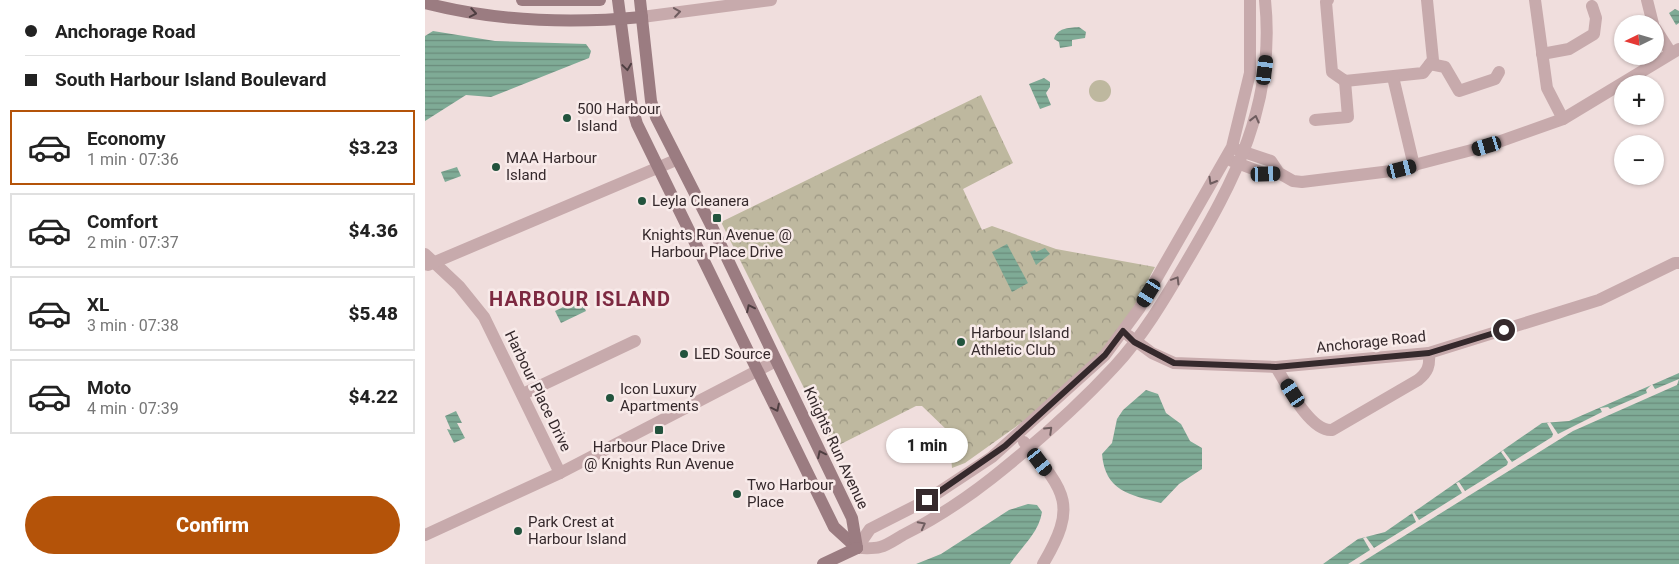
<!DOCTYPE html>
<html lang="en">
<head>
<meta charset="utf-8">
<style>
  body { margin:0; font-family:Roboto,sans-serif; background:#f2f2f2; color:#222; height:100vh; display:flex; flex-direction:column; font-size:19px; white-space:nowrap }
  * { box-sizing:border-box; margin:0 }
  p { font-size:16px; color:#767676 }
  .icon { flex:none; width:28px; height:28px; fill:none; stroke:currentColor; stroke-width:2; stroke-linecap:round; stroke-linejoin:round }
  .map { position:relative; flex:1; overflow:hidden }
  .drawer { display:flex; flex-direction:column; background:#fff; width:425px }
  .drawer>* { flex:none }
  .guide { display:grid; align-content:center; height:110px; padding:0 25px; background:#fff }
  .needle { width:32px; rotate:265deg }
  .tools { position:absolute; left:1189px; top:15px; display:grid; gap:10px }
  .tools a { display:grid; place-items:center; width:50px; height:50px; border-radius:50%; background:#fff; box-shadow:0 1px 4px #0004; font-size:25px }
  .end { position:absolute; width:22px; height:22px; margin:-11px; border:6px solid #35292c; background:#fff; box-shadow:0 0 0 2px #fff }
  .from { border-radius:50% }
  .bubble { position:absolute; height:35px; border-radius:18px; background:#fff; box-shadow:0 1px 4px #0004; font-size:16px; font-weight:800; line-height:35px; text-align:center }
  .car { position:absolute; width:15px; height:30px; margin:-15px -8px; border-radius:6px; box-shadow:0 0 4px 1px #0007; background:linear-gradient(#222 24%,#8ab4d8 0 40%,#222 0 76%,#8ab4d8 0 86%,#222 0) }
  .guide b { display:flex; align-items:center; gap:18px; height:48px; font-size:19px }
  .guide b+b { border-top:1px solid #e0e0e0 }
  .guide i { width:12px; height:12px; background:#222 }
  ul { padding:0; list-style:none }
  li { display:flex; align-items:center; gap:15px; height:75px; margin:0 10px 8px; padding:0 15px; border:2px solid #e0e0e0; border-radius:0px }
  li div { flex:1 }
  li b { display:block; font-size:19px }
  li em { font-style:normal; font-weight:800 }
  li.active { border-color:#b45309 }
  li>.icon { width:45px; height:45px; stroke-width:1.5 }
  .action { display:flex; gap:10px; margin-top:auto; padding:10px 25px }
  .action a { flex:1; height:58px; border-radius:30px; background:#b45309; color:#fff; font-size:20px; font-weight:800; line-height:58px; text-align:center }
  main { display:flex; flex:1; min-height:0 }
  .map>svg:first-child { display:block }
  .green { fill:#beb89f }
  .forest { fill:url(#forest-crowns) }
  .water { fill:url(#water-rules) }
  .pier { fill:#f0dedd }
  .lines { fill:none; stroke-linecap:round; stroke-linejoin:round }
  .street { stroke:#c7aaac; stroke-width:12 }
  .secondary { stroke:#9b7c81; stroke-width:12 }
  .oneway { stroke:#6f5d5f }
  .oneway2 { stroke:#4e3e41 }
  .route { stroke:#35292c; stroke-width:6 }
  .poi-dot { fill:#22533d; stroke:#f8eae9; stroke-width:2 }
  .labels { text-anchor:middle; stroke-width:5; stroke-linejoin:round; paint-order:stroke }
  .poi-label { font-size:15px; fill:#35292c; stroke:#f8eae9; text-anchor:start }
  .street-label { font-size:15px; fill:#35292c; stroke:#f8eae9 }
  .district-label { font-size:20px; font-weight:bold; letter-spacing:1px; fill:#7d2941; stroke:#f8eae9 }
</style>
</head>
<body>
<main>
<section class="drawer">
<div class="guide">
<b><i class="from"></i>Anchorage Road</b>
<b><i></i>South Harbour Island Boulevard</b>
</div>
<ul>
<li class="active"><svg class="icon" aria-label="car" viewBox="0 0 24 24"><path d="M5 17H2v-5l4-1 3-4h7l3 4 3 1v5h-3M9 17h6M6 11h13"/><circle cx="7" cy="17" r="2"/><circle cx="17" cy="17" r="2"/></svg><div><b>Economy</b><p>1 min · 07:36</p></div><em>$3.23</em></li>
<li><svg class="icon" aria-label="car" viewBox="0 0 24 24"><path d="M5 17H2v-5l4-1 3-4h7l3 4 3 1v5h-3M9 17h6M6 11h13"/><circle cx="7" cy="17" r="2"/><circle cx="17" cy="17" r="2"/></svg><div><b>Comfort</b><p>2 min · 07:37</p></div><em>$4.36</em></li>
<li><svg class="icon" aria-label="car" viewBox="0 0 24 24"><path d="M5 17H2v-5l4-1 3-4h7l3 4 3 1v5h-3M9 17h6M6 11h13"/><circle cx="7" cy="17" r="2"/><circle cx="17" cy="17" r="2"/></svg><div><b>XL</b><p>3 min · 07:38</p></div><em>$5.48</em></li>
<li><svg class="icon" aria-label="car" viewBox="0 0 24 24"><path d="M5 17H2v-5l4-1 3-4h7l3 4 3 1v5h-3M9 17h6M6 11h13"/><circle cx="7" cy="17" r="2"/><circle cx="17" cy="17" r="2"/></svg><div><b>Moto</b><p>4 min · 07:39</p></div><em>$4.22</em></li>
</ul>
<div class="action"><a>Confirm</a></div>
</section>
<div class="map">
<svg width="1254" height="564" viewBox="0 0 1254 564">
  <defs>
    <pattern id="forest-crowns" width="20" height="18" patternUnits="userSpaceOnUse" patternTransform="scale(1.25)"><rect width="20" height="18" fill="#beb89f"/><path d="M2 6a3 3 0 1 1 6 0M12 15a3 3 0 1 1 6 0" fill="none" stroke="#9b9682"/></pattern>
    <pattern id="water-rules" width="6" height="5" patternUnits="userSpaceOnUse" patternTransform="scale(1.25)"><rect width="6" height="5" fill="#7fab96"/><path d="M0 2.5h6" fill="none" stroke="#698b7b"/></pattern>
  </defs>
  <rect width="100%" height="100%" fill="#f0dedd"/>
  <circle class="green" cx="675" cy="91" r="11"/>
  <path class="forest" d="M556,95L588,163L538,189L557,230L567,226L631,249L730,267L706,312L677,351L610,413L540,463L527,468L524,432L497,406H491L412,446L410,450L296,222Z"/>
  <g class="water">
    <path d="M1250,9L1254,11V23L1251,25L1244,13Z"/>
    <path d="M654,27L661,32L660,38L647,40V46L635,48L634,42L629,39C632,28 643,28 654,27Z"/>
    <path d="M8,31L70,41L161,44L166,51L164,58L66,97L41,95L0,121V36Z"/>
    <path d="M619,78L625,82V87L621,93L626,105L615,109L604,84Z"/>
    <path d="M32,167L36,176L20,182L16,172Z"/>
    <path d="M582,244L603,283L587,292L567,252Z"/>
    <path d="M620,248L625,254L611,265L605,252L610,250L611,252Z"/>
    <path d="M155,299L161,311L136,323L130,311Z"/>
    <path d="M1254,373V564H898L933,539L960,532L1117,423L1144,421Z"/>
    <path d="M721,390L733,394L741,413L756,424L765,441L777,448V469L754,484L736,503C705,495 680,491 677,454L687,443L692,419L698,410Z"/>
    <path d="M31,411L37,423H32L40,438L29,443L22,429L26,430L20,416Z"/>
    <path d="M603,504L612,505L617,512C614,533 596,547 585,564H491L516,554L584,510Z"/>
  </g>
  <path class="pier" d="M1254,379L1252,385L1148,431L934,564H923L945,550L938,538L941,537L949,548L991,522L987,513L989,512L994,520L1037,493L1031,483L1034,482L1040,491L1082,465L1083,462L1076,452L1078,450L1087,462L1127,437L1128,434L1122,423L1125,422L1133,434L1177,412L1175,408L1183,407L1185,409L1222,393L1221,390L1227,384L1230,389Z"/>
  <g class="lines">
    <g class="street">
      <path d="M903,0L901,2L907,72L920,81L998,73L1008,60L1002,0"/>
      <path d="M1110,0L1122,88L1138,119"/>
      <path d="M1222,0L1228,24"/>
      <path d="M217,17L346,0"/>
      <path d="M1230,28L1246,53"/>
      <path d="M1117,54L1144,49L1169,34L1171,18L1167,6"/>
      <path d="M1005,64L1020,67L1034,91L1070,79L1074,72"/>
      <path d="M968,77L989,166"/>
      <path d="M890,120L923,117L920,81"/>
      <path d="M813,150L846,161L854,173L868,181L877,182L966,171L1062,146L1138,119L1254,49"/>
      <path d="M807,161L841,174L854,173"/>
      <path d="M0,254L34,286L59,317L135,473L351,361"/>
      <path d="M3,265L251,160"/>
      <path d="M704,336L727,353L749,363L851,367L1004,353L1174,300L1250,263H1254"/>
      <path d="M851,367C862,385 885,432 907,430L993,380C1003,372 1005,366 1004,353"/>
      <path d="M98,394L210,341"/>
      <path d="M599,442C641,492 653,505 618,564"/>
      <path d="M0,535L135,473"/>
      <path d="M432,548C439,548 448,549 455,547C463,545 471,539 478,535C510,519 539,500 567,478C610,444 653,406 690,366C717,337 739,300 759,266C810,180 851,104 840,0"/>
      <path d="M432,548L445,529L502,500L567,457L680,355L714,309L807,147L825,73V0"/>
    </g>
    <g class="secondary">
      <path d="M97,0H175"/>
      <path d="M193,0L207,107L212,124L409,527L432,548"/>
      <path d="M215,0L226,101L231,117L289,231L427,518L432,548"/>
      <path d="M0,3C70,21 145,24 217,17"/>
      <path d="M398,564L432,548"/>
    </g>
  </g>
  <defs><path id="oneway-chevron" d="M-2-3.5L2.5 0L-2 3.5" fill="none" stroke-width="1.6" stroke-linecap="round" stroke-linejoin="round" transform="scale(1.25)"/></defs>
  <g class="oneway">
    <use href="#oneway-chevron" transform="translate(252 12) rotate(-8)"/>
    <use href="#oneway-chevron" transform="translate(830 119) rotate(-76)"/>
    <use href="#oneway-chevron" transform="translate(787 181) rotate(120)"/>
    <use href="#oneway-chevron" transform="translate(751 280) rotate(-59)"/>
    <use href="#oneway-chevron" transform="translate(624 430) rotate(-44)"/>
    <use href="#oneway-chevron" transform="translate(497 525) rotate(-28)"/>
  </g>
  <g class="oneway2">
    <use href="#oneway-chevron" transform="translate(48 13) rotate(10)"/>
    <use href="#oneway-chevron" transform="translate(202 67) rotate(82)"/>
    <use href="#oneway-chevron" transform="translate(325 308) rotate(-116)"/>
    <use href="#oneway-chevron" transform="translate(351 408) rotate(64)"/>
    <use href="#oneway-chevron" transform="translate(396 454) rotate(-116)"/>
  </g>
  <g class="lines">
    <path class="route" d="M502,500L580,446L680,355L698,331L709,342L749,363L851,367L1004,353L1079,330"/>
  </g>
  <g class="poi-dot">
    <circle cx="142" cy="118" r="5"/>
    <circle cx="71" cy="167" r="5"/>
    <circle cx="217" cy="201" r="5"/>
    <rect x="287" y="213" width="10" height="10" rx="2.5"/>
    <circle cx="536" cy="342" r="5"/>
    <circle cx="259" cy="354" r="5"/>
    <circle cx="185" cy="398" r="5"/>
    <rect x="229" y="425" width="10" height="10" rx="2.5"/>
    <circle cx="312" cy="494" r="5"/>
    <circle cx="93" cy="531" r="5"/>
  </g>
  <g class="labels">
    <g class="poi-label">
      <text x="152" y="114">500 Harbour<tspan x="152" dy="17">Island</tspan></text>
      <text x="81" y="163">MAA Harbour<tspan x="81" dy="17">Island</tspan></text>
      <text x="227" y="206">Leyla Cleanera</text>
      <text x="292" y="240" text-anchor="middle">Knights Run Avenue @<tspan x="292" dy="17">Harbour Place Drive</tspan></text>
      <text x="546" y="338">Harbour Island<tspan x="546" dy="17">Athletic Club</tspan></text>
      <text x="269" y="359">LED Source</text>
      <text x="195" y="394">Icon Luxury<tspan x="195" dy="17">Apartments</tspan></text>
      <text x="234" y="452" text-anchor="middle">Harbour Place Drive<tspan x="234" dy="17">@ Knights Run Avenue</tspan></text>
      <text x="322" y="490">Two Harbour<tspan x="322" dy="17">Place</tspan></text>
      <text x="103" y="527">Park Crest at<tspan x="103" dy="17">Harbour Island</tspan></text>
    </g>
    <g class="street-label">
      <text transform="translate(946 342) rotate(-6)" y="5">Anchorage Road</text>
      <text transform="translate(113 391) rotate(64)" y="5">Harbour Place Drive</text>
      <text transform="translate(411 448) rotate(65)" y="5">Knights Run Avenue</text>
    </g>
    <g class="district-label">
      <text x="155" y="306">HARBOUR ISLAND</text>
    </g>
  </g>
</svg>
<div class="tools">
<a><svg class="needle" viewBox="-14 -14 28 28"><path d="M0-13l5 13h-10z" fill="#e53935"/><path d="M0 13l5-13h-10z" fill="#767676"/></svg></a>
<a>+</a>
<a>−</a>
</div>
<i class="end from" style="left:1079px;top:330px"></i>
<i class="end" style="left:502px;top:500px"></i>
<div class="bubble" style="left:461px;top:428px;width:82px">1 min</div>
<i class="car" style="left:840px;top:70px;rotate:7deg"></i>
<i class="car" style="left:1062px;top:146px;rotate:253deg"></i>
<i class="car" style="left:977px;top:169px;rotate:76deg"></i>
<i class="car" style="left:841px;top:174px;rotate:88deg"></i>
<i class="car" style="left:724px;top:293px;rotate:212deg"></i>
<i class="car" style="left:868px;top:393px;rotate:327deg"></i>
<i class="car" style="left:615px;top:462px;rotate:143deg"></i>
</div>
</main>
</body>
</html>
